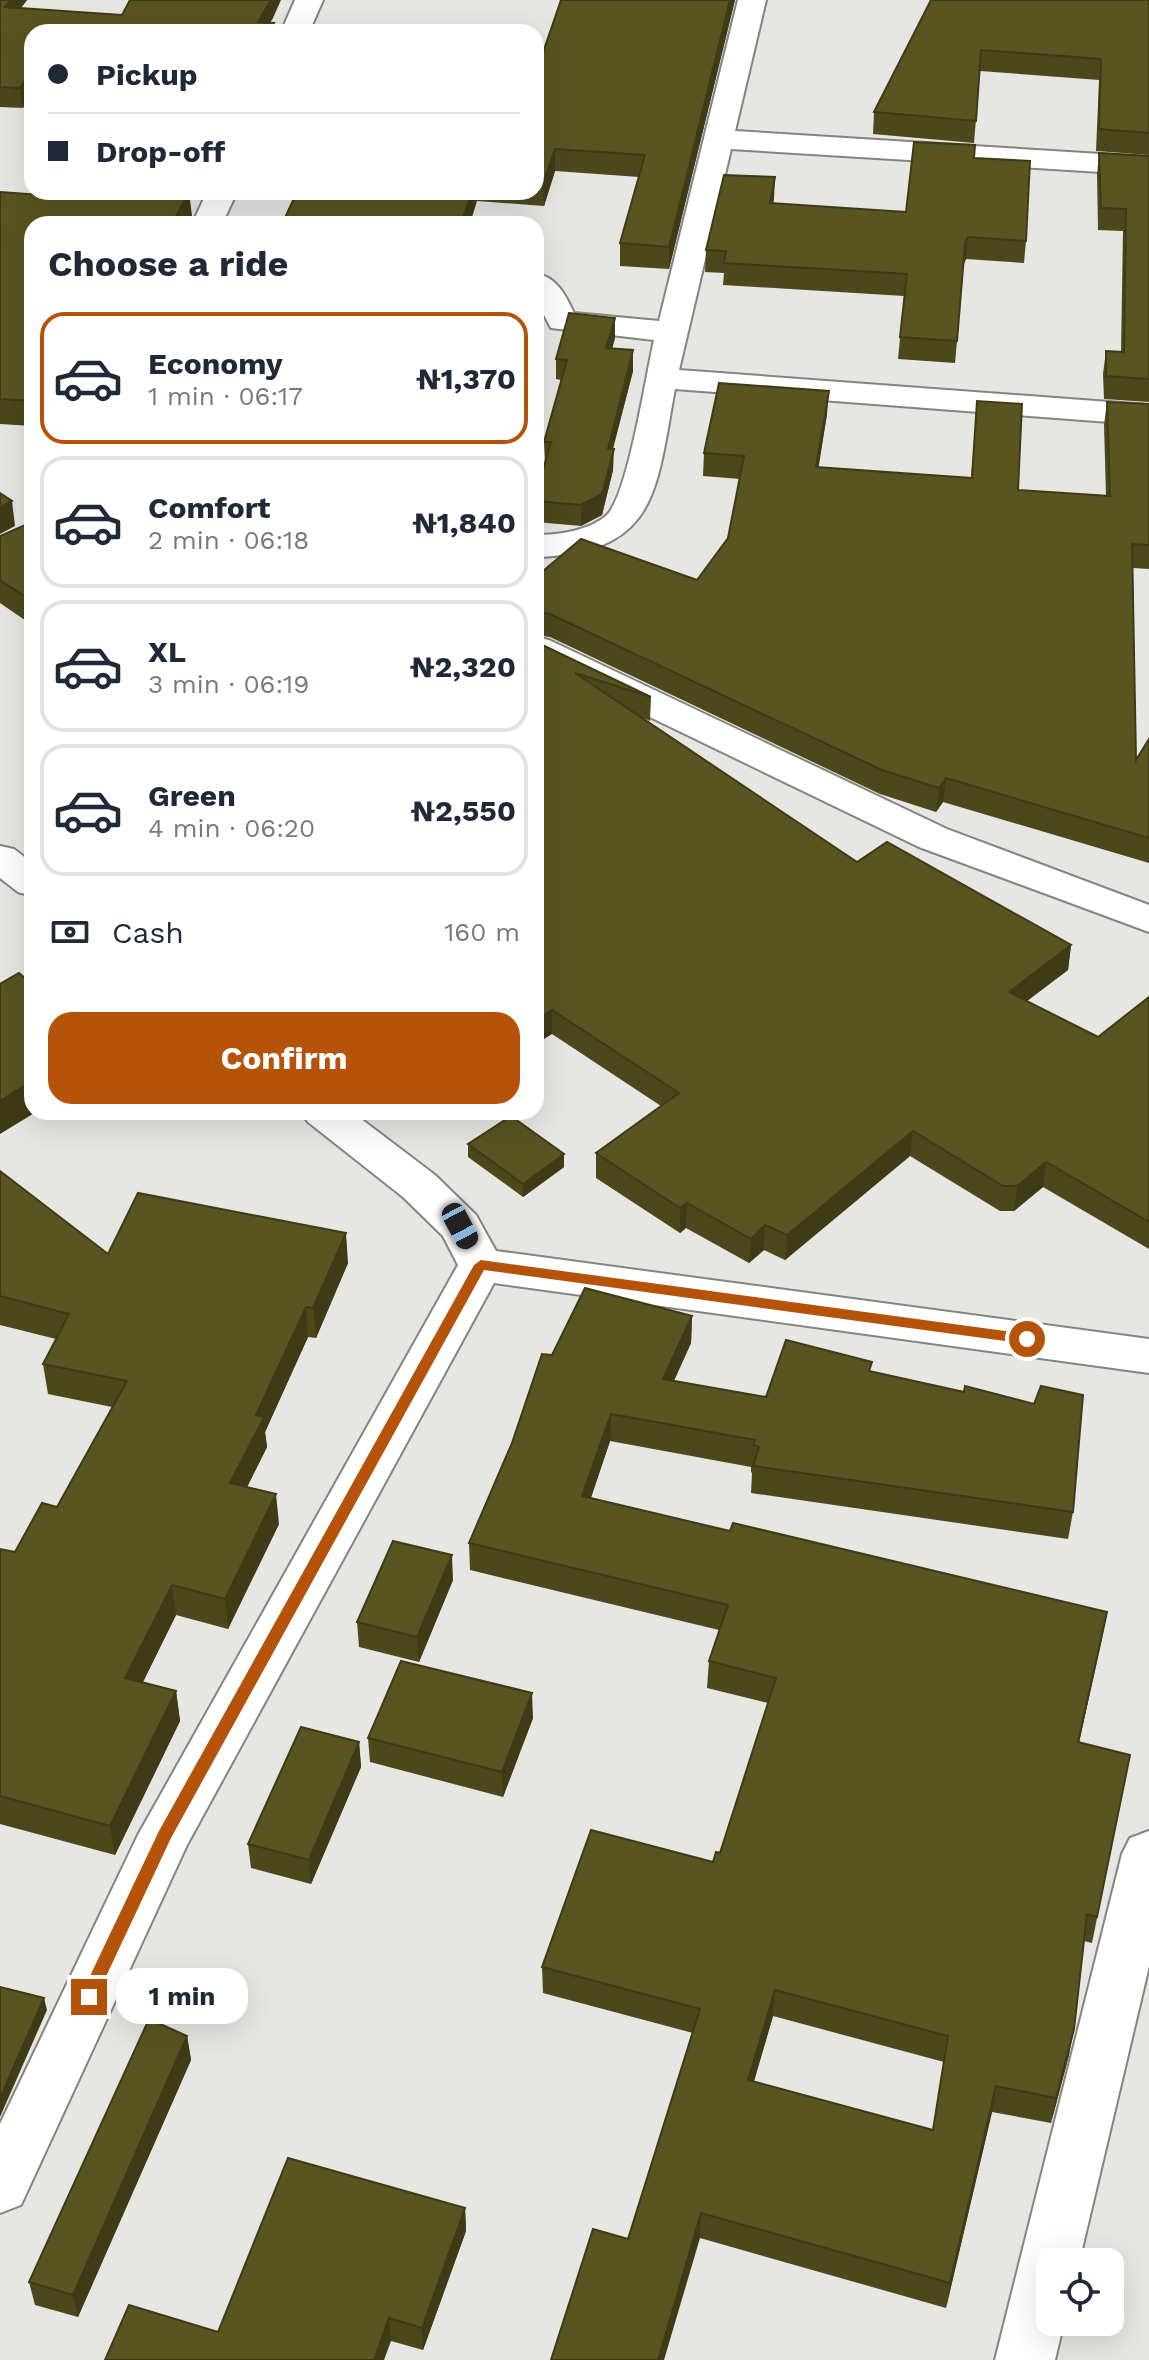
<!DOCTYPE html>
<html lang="en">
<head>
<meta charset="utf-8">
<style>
  body { margin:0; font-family:"Work Sans",sans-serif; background:#f2f2f3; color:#1f2937; height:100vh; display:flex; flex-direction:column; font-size:30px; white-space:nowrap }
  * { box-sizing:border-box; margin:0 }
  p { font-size:26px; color:#747a83 }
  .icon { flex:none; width:44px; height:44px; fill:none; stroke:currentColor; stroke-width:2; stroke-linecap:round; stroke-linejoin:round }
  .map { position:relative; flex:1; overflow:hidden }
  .details { position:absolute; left:24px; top:216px; width:520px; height:904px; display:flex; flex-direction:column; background:#fff; border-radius:24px; box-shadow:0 8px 32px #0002 }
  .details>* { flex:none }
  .guide { position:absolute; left:24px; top:24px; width:520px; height:176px; border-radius:24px; box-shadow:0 8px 32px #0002; display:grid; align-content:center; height:176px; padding:0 24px; background:#fff }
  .controls { position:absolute; left:1036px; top:2248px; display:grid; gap:16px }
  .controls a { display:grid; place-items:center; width:88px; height:88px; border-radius:16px; background:#fff; box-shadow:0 8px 32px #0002; font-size:40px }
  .end { position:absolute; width:36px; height:36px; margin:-18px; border:10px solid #b45309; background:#fff; box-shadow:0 0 0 4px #fff }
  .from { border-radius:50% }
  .bubble { position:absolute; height:56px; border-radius:24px; background:#fff; box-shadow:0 8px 32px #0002; font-size:26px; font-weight:700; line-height:56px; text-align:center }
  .car { position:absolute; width:24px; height:48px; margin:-24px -12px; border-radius:10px; box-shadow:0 0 6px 2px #0007; background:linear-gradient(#222 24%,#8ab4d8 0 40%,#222 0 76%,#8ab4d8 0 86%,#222 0) }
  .guide b { display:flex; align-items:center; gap:28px; height:76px; font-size:30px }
  .guide b+b { border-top:2px solid #e0e1e3 }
  .guide i { width:20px; height:20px; background:#1f2937 }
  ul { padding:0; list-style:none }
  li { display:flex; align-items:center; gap:24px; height:132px; margin:0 16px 12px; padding:0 8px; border:4px solid #e0e1e3; border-radius:24px }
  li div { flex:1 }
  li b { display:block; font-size:30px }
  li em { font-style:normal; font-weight:700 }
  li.selected { border-color:#b45309 }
  li>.icon { width:72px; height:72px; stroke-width:1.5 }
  h2 { padding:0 24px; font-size:36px; line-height:96px }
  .pay { display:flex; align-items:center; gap:20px; height:88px; padding:0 24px; font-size:30px }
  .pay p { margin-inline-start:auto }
  .primary-button { display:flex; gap:16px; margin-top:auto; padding:16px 24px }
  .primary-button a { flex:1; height:92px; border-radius:24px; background:#b45309; color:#fff; font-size:32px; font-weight:700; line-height:92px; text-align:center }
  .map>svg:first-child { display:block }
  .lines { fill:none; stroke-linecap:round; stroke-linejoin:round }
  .minor-casing { stroke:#848481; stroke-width:4 }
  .minor { fill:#fff; fill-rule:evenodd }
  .wall { fill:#4d481c; fill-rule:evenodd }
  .shaded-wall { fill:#3f3b17 }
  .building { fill:#5a5421; stroke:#3f3b17; stroke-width:2; fill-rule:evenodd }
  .route { fill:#b45309 }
</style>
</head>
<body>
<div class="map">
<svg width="1149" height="2360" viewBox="0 0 1149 2360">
  <rect width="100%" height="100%" fill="#e6e6e2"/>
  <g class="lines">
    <g class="minor-casing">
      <g id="minor">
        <path d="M295,0H323L309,32H281Z"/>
        <path d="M738,0H766L735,131L1149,157V175L731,149L679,370L1149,405V425L675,389C656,489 659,553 536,557V535C558,535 589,531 607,515C628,494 646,375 654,340L551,328L536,300V273C557,278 565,294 574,313L659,321Z"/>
        <path d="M207,192H237L222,224H192Z"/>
        <path d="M536,637L549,640L947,829L1149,905V932L919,847L536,662Z"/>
        <path d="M0,846L14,849L32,863V896L18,892L0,878Z"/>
        <path d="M301,1112H352L435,1175L476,1215L496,1251L1149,1339V1373L494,1283L187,1845L21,2205L0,2213V2124L138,1835L458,1265L443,1236L403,1197L308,1122Z"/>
        <path d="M1149,1831V1966L1079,2262H1050V2322H1064L1055,2360H995L1122,1854L1130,1838Z"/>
      </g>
    </g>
    <use href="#minor" class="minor"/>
  </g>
  <g class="wall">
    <path d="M0,0H27L21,8L122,15L273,18L270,22L32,32V93L23,108L0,107Z"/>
    <path d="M735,0L669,269L620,266V243L639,177L555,171L544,206L477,201L297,192H536V73Z"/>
    <path d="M931,0H1149V155L1096,151L1099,80L980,71L974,143L873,134L874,112Z"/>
    <path d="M1099,153L1149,156V402L1104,399L1103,374L1106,351L1121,352L1123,231L1098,230L1097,175Z"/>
    <path d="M974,158L1026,241L1024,263L966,259L964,264L955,363L898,359L904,296L723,285L724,273L705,272L706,250L775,177L773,204L906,212Z"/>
    <path d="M0,192L192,216L187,224H32V426L0,424Z"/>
    <path d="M615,338L612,349L633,350V371L613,449V470L602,515L581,526L536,522V494L545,462L544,442L561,380L556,379V359Z"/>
    <path d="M977,401L1018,490L1106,496L1104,425L1107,402L1149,404V569L1133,568L1136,760L1149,739V863L943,802L936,812L880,794L550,637L536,635V577L697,580L728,538L740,479L703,476L704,453L827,414L818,467L971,478Z"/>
    <path d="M32,513V625L0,603V536L30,523Z"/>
    <path d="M536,642L651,697L650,721L643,718L857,862L1071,945L1068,970L1026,1001L1098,1037L1149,997V1249L1043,1187L1014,1211H1000L910,1156L785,1260L764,1250L749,1263L686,1228L680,1233L596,1178V1153L661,1106L552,1034Z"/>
    <path d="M468,1144L564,1167L523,1197L468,1157Z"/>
    <path d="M0,1171L108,1254L348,1263L316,1338L308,1337L265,1432L267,1447L247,1487L279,1524L228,1629L176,1615L143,1682L176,1691L180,1721L115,1855L0,1824V1549L15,1552L57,1507L112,1407L48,1394L43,1364L56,1339L0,1325Z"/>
    <path d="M692,1316L691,1343L674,1381L766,1397L871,1372L1073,1512L1068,1539L751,1493L752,1473L751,1472V1467L610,1441L591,1498L730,1531L1107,1612L1079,1743L1130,1755L1092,1943L1084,1941L1069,2055L1051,2123L992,2112L946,2308L700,2238L628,2239L693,2033L543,1993L542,1967L713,1862L720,1853L768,1703L707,1688L709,1661L719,1630L470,1570L469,1543L552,1355ZM773,2016L944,2062L933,2130L754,2081Z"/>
    <path d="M453,1580L419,1662L359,1647L357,1622Z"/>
    <path d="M533,1718L503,1797L370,1762L368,1738Z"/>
    <path d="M359,1742L361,1767L311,1884L251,1868L248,1844Z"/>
    <path d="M187,2036L191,2060L78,2317L35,2305L29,2282Z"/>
    <path d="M465,2208L466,2231L423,2350L391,2341L218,2332Z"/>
  </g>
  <g class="shaded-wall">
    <path d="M10,0H27L7,26L5,7Z"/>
    <path d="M271,0H281L273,18L264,32L258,22Z"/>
    <path d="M730,0H735L669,269V247Z"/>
    <path d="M32,70V93L23,108L20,88Z"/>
    <path d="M555,149V171L544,206L543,184Z"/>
    <path d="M775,177L774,199L769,225L770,203Z"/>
    <path d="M189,192L192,216L187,224H172Z"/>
    <path d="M472,192H477V201L470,224H461Z"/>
    <path d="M968,237L966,259L963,265L965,243Z"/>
    <path d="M615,318V338L606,369V348Z"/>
    <path d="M633,350V371L607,470L608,449Z"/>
    <path d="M829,391L827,414L815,490L816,467Z"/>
    <path d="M614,449L613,470L602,515L581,526V505Z"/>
    <path d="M12,501L15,526L0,534V507Z"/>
    <path d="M946,778L943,802L936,812L939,788Z"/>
    <path d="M1071,945L1068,970L1006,1017L1009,992Z"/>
    <path d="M552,1010V1034L536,1044V1020Z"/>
    <path d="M32,1081V1112H36L0,1134V1101Z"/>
    <path d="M913,1131L910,1156L785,1260L787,1235Z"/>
    <path d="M564,1154V1167L523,1197V1184Z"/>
    <path d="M1046,1162L1043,1187L1014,1211L1017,1186Z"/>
    <path d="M687,1203L686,1228L680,1233V1208Z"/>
    <path d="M765,1225L764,1250L749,1263L751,1239Z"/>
    <path d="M346,1233L348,1263L316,1338L313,1308Z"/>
    <path d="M306,1307L308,1337L265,1432L267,1447L234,1513L230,1483L256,1415Z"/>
    <path d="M692,1316L691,1343L662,1406L663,1379Z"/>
    <path d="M611,1414L610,1441L582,1523V1496Z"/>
    <path d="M276,1494L279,1524L228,1629L225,1599Z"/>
    <path d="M452,1555L453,1580L419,1662L417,1637Z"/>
    <path d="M172,1585L176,1615L130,1708L125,1678Z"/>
    <path d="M1107,1612L1102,1639L1073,1769L1078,1742Z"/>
    <path d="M176,1691L180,1721L115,1855L110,1826Z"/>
    <path d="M532,1693L533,1718L503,1797L502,1772Z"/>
    <path d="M359,1742L361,1767L311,1884L309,1860Z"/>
    <path d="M775,1990L773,2016L747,2105L748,2080Z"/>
    <path d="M44,1998L47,2010L0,2117V2098Z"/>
    <path d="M1074,2029L1069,2055L1051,2123L1056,2098Z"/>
    <path d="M187,2036L191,2060L78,2317L73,2295Z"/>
    <path d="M996,2086L992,2112L946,2308L950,2283Z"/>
    <path d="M465,2208L466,2231L423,2350L422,2328Z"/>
    <path d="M701,2213L700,2238L664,2360H658Z"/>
    <path d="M389,2318L391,2341L384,2360H374Z"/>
  </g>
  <g class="building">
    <path d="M0,0H10L5,7L122,15L130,0H271L258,22L274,23L269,32H32V70L20,88L0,87Z"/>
    <path d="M561,0H730L669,247L620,243L645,155L555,149L543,184L536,183V73Z"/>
    <path d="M931,0H1149V133L1099,129L1101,59L981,50L976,121L874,112Z"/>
    <path d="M914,142L975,145L974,158L1030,161L1026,241L968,237L965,243L957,341L900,337L907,274L724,263L726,251L706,250L724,175L775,177L770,203L906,212Z"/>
    <path d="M1099,153L1149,156V379L1106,376V351L1124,352L1126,209L1101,208Z"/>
    <path d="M0,192L96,199L100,192H189L172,224H32V401L0,399Z"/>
    <path d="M297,192H472L461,224H282Z"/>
    <path d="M569,313L615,318L606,348L633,350L608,449H614L602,494L581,505L536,501V494L551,442H544L567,360L556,359Z"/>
    <path d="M719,383L829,391L816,467L972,478L977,401L1022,404L1018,490L1110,496L1107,402L1149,404V545L1132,544L1136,760L1149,739V838L946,778L939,788L882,770L550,614L536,611V577L581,539L697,580L728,538L744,456L704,453Z"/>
    <path d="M0,493L12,501L0,507Z"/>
    <path d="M32,513V601L0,580V536L30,523Z"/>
    <path d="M536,642L651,697L575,673L857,862L887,842L1071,945L1009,992L1098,1037L1149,997V1222L1046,1162L1017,1186H1003L913,1131L787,1235L765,1225L751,1239L687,1203L680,1208L596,1153L679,1093L552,1010L536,1020Z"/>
    <path d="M19,973L32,984V1081L0,1101V984Z"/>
    <path d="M511,1116L564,1154L523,1184L468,1144Z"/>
    <path d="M0,1171L108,1254L138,1193L346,1233L313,1308L306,1307L256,1415L264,1417L230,1483L276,1494L225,1599L172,1585L125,1678L176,1691L110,1826L0,1796V1549L15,1552L42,1503L57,1507L127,1381L43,1364L69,1314L0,1296Z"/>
    <path d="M585,1288L692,1316L663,1379L766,1397L786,1340L872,1362L869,1371L964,1392L965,1386L1034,1404L1041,1386L1083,1395L1073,1512L753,1466L759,1447L753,1445L755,1440L611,1414L582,1496L730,1531L733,1523L1107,1612L1078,1742L1130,1755L1097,1917L1087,1914L1074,2029L1056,2098L996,2086L950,2283L701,2213L658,2360H551L593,2229L628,2239L700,2009L542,1967L591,1830L713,1862L716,1852L720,1853L776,1678L709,1661L728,1605L469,1543L512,1443L542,1354L552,1355ZM775,1990L948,2036L933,2130L748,2080Z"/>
    <path d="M393,1541L452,1555L417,1637L357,1622Z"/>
    <path d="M401,1661L532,1693L502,1772L368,1738Z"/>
    <path d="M301,1727L359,1742L309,1860L248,1844Z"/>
    <path d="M0,1987L44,1998L0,2098Z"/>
    <path d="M149,2019L187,2036L73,2295L29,2282Z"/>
    <path d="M288,2158L465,2208L422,2328L389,2318L374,2360H105L129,2305L218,2332Z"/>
  </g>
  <path class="route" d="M481,1260L1027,1334L1034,1339L1027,1344L484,1270L171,1838L94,2002H83L80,1997L159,1831L474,1265Z"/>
</svg>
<div class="controls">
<a><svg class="icon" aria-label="locate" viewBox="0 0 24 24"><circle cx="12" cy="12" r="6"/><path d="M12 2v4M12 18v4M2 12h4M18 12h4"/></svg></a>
</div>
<i class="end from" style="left:1027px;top:1339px"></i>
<i class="end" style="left:89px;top:1997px"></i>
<div class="bubble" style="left:116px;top:1968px;width:132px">1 min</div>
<i class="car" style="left:460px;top:1226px;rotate:152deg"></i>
<div class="guide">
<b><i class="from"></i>Pickup</b>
<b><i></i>Drop-off</b>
</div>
<section class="details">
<h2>Choose a ride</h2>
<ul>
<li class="selected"><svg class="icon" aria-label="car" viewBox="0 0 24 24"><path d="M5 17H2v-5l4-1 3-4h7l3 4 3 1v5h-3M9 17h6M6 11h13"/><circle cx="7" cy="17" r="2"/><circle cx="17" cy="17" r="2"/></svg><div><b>Economy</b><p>1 min · 06:17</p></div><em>₦1,370</em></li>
<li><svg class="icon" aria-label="car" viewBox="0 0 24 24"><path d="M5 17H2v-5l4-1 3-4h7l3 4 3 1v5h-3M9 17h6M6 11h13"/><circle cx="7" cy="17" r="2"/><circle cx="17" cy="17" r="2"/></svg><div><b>Comfort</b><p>2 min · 06:18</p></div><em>₦1,840</em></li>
<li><svg class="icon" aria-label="car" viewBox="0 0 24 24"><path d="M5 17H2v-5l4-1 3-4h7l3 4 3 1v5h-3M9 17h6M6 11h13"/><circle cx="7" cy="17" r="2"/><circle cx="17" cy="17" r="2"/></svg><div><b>XL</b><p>3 min · 06:19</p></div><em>₦2,320</em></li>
<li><svg class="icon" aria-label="car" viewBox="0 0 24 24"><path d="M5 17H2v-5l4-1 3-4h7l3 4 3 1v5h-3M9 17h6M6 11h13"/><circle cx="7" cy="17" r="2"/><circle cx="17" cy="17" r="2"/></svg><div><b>Green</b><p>4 min · 06:20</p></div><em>₦2,550</em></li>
</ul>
<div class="pay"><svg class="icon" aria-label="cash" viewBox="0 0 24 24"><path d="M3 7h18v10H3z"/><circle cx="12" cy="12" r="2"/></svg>Cash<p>160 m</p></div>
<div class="primary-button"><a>Confirm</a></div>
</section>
</div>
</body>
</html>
